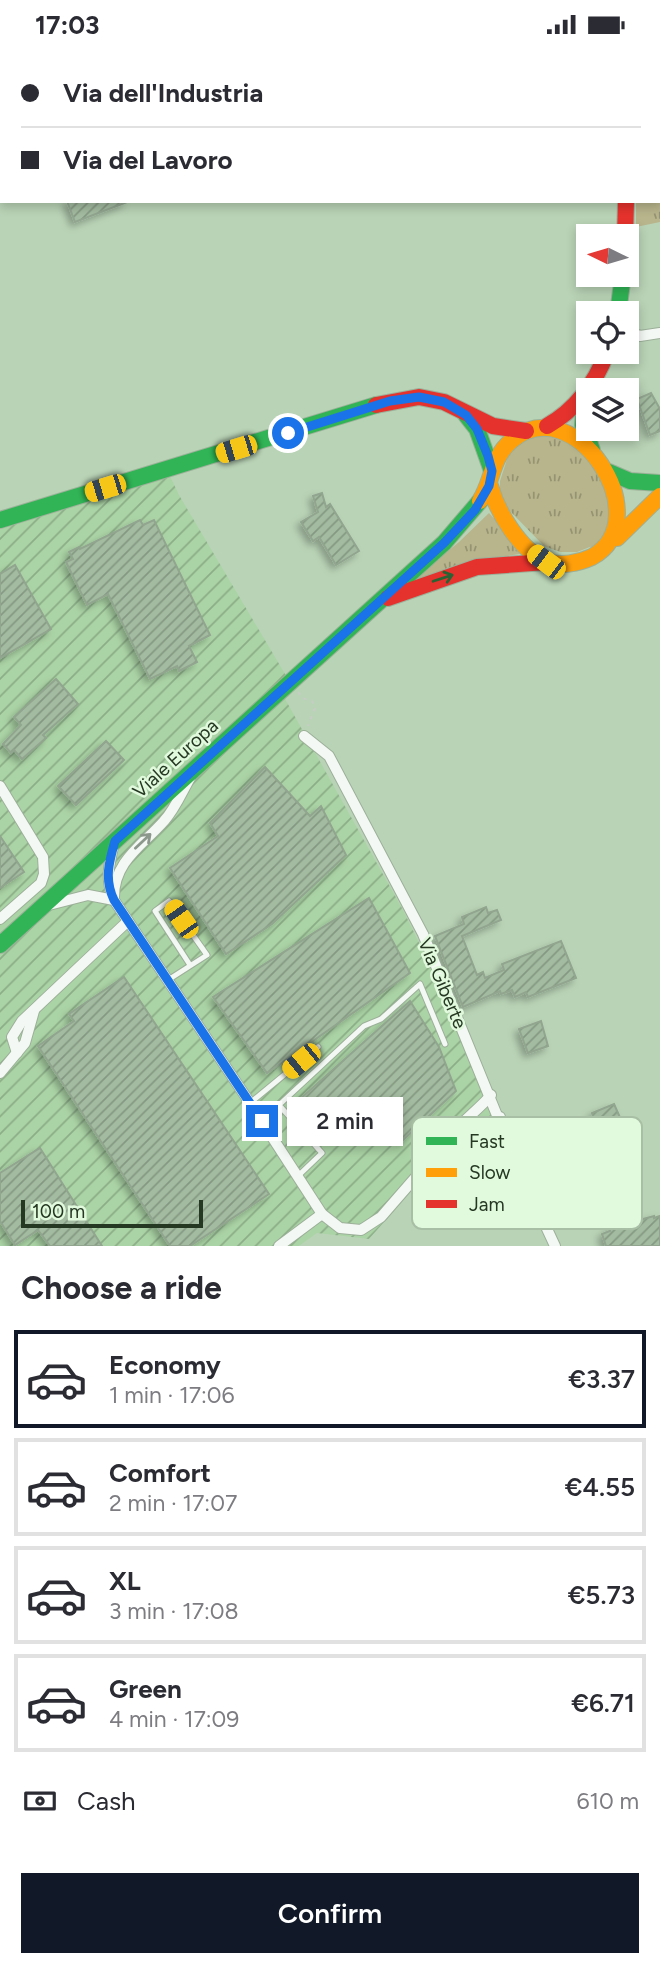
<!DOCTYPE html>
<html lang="en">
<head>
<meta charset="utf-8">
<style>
  body { margin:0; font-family:Figtree,sans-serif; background:#f7f7f7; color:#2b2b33; height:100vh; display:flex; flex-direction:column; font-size:26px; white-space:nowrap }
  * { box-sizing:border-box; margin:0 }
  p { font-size:23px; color:#7c7c81 }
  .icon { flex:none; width:38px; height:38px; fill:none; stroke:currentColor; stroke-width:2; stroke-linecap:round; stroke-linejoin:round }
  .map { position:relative; height:1197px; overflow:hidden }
  .drawer { display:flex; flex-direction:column; background:#fff; flex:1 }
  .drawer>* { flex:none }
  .top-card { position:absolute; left:0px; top:0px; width:662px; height:154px; box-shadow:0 4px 10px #0003; display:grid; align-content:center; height:154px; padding:0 21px; background:#fff }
  .needle { width:46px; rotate:275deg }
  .buttons { position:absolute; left:576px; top:175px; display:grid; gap:14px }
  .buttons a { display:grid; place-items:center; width:63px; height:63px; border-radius:0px; background:#fff; box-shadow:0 4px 10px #0003; font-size:35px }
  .scale { position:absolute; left:21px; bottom:18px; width:182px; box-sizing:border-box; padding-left:7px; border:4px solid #253822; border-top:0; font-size:19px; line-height:24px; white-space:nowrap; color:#253822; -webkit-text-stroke:5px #e1f9dd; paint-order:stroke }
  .end { position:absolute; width:32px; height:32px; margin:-16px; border:9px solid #1a73e8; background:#fff; box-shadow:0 0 0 4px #fff }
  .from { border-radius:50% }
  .bubble { position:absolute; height:49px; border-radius:0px; background:#fff; box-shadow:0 4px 10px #0003; font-size:23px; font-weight:600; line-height:49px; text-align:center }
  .car { position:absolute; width:21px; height:42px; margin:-21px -10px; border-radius:9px; box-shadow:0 0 5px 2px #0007; background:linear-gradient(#f5c518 24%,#345 0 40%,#f5c518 0 76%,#345 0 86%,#f5c518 0) }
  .top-card b { display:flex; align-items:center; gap:24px; height:66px; font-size:26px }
  .top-card b+b { border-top:2px solid #e1e1e2 }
  .top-card i { width:18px; height:18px; background:#2b2b33 }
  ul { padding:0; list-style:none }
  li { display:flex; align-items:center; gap:21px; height:98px; margin:0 14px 10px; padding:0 7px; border:4px solid #e1e1e2; border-radius:0px }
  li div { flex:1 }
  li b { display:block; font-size:26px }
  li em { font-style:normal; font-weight:600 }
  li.on { border-color:#111827 }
  li>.icon { width:63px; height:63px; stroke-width:1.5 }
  h2 { padding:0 21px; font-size:32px; line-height:84px }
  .pay { display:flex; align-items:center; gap:18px; height:77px; padding:0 21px; font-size:26px }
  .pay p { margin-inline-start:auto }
  .cta { display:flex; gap:14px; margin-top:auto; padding:14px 21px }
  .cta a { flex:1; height:80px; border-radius:0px; background:#111827; color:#fff; font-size:28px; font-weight:600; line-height:80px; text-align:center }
  .status { display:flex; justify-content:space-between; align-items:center; height:49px; padding:0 35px; background:#fff; direction:ltr }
  .status svg { height:19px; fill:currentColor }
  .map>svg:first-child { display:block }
  .industrial { fill:url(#industrial-furrows) }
  .grass { fill:url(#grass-tufts) }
  .building { fill:url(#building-hatch); stroke:#91a58f; stroke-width:2; filter:url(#shadow) }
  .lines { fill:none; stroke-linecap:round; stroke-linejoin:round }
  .lane-casing { stroke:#9cb099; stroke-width:7 }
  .street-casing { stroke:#9cb099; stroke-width:12 }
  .fast-casing { stroke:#9cb099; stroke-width:18 }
  .slow-casing { stroke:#9cb099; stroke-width:18 }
  .jam-casing { stroke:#9cb099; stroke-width:18 }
  .path { stroke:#c6cdc4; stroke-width:2; stroke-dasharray:3.5 5; stroke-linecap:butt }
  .lane { stroke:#f4f8f4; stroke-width:5 }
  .street { stroke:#f4f8f4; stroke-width:10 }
  .fast { stroke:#30b455; stroke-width:16 }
  .slow { stroke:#ff9f0a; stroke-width:16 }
  .jam { stroke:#e5322d; stroke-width:16 }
  .oneway { stroke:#296334 }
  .oneway2 { stroke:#8c988b }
  .route { stroke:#1a73e8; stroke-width:9 }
  .labels { text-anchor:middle; stroke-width:5; stroke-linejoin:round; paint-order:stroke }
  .street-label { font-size:19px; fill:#253822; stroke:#e1f9dd }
  .key { fill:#e1f9dd; stroke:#a9bfa5; stroke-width:2 }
  .key-label { font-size:19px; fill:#253822 }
</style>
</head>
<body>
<div class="status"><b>17:03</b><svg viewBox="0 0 49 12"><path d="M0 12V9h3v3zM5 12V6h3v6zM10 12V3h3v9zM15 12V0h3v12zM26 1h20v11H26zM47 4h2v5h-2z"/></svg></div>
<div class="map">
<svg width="660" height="1197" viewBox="0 0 660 1197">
  <defs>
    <pattern id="industrial-furrows" width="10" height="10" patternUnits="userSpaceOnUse" patternTransform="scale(1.75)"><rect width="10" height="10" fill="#abd4a6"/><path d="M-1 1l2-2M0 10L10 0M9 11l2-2" fill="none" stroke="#8bad87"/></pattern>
    <pattern id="grass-tufts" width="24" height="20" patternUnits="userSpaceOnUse" patternTransform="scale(1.75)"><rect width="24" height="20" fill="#b8b58c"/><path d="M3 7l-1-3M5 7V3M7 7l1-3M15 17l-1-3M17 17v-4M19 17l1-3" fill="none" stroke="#959472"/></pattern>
    <pattern id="building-hatch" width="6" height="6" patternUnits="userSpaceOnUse" patternTransform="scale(1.75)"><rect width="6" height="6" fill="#a3bba0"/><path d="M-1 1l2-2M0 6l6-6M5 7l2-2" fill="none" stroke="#859982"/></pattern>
    <filter id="shadow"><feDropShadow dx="-4" dy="4" stdDeviation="3.5" flood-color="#0004"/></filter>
  </defs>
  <rect width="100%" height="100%" fill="#b9d3b6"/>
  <g class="industrial">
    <path d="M170,427L179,446L288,630L0,890V480Z"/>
    <path d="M284,648L403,861L431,918L513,1115L470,1093L437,1113L369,1190L317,1184L299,1197H0V905L155,768Z"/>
  </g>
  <g class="grass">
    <path d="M660,97V173L636,178V152H660Z"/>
    <path d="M548,385L567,390L588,405L614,441L615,460L608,482L595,496L577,503H560L544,497L507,459L500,443V432L510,401L526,389Z"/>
    <path d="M489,464L526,504L474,512L396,545L459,493Z"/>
  </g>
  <g class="building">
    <path d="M67,152H127V153L75,173Z"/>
    <path d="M651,344L660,360V382L650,386L637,350Z"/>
    <path d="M322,444L326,458L330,455L359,502L336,516L319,488L313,492L301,473L318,463L313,447Z"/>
    <path d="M140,471L143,476L154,471L210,586L189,597L197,613L179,622L177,617L150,630L108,545L87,556L66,513L73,510L69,503L79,498L80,500Z"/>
    <path d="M15,516L51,580L0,609V525Z"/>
    <path d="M56,630L78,655L43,686L46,689L22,710L14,701L11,704L3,695L21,676L14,668Z"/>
    <path d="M106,692L124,711L76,756L58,737Z"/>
    <path d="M265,718L310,767L321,757L346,806L272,875L226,905L170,819L218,787L210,774Z"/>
    <path d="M0,787L24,823L0,839Z"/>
    <path d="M369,849L410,924L267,1024L213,948Z"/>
    <path d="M486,858L488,864L497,861L501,871L462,887L477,926L483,923L485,929L504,921L502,915L561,892L576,929L528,948L526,943L515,948L512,941L501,945L500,942L463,958L435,887L464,875L462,868Z"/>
    <path d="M124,928L269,1145L190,1197H170L38,997L74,972L69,965Z"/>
    <path d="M410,952L439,998L456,1042L403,1091L371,1054L334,1089L300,1050Z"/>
    <path d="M541,972L548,997L528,1004L519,980Z"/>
    <path d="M614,1055L626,1082L602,1093L592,1064Z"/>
    <path d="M40,1099L76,1156L102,1197H50L38,1181L15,1196L0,1172V1124Z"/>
    <path d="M654,1167V1169L660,1167V1197H606L602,1185L610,1182L609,1179Z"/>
  </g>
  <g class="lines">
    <g class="lane-casing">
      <g id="lane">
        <path d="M168,931L207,906L169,852L155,862L190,916"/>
        <path d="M250,1054L318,998"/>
        <path d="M298,1127L322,1104L279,1056L364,977L381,970L420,935L445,995"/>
      </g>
    </g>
    <g class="street-casing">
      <g id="street">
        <path d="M626,282L640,287L660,284"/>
        <path d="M304,687L329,707L423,885L516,1113L555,1197"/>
        <path d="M0,737L43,808L44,825L41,834L0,870"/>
        <path d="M114,794C109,815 105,831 114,851L250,1054L322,1165L340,1179L361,1181L381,1168L447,1092C458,1074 477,1063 491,1046"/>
        <path d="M114,848C114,812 143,796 164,772C175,760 182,743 190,729"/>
        <path d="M49,856L88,846L114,851"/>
        <path d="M17,1004L12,988L22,972L128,872"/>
        <path d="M0,1024L25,994L34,962"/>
        <path d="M476,1090L500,1068"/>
        <path d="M447,1092C476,1090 490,1087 512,1109"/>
        <path d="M279,1197L322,1165"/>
      </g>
    </g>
    <g class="fast-casing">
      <g id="fast">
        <path d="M317,2L325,0"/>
        <path d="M0,73L2,72"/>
        <path d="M618,264L623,226"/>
        <path d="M585,348L583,376L592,401"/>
        <path d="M466,366L477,380L492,422"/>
        <path d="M609,423L630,432L660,434"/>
        <path d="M0,471L376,356"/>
        <path d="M0,896L444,494L480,452"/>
      </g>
    </g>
    <g class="slow-casing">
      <g id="slow">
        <path d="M628,0V2"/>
        <path d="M480,452C493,432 491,409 511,392C574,337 660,470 592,508C579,514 560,518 546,512C520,502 497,462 490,437"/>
        <path d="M617,489L660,447"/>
      </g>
    </g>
    <g class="jam-casing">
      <g id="jam">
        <path d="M625,187L626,152"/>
        <path d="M376,356L419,348L444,353L493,377L526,382"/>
        <path d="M547,377C577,360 595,335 607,303"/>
        <path d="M388,549L477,518L546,513"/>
      </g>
    </g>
    <path class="path" d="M298,643L302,649L312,652L315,659L308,677"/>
    <use href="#lane" class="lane"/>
    <use href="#street" class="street"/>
    <use href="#fast" class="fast"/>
    <use href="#slow" class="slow"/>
    <use href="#jam" class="jam"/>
  </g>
  <defs><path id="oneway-shaft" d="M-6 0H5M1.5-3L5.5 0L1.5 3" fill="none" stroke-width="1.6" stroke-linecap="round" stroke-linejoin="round" transform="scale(1.75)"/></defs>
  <use class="oneway" href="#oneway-shaft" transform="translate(443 529) rotate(-18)"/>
  <use class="oneway2" href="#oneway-shaft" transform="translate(143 792) rotate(-43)"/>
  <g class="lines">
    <path class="route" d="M262,1072L114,851C104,830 109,813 115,792L444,494L475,461L489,437L492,422L488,407L477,380L466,366L444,353L419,348L390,352L288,384"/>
  </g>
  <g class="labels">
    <g class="street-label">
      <text transform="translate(175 709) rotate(-42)" y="7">Viale Europa</text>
      <text transform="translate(443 934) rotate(67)" y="7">Via Giberte</text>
    </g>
  </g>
  <rect x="412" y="1068" width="230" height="112" rx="10" class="key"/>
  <rect x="426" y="1088" width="31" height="8" fill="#30b455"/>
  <rect x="426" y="1119" width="31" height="9" fill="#ff9f0a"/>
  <rect x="426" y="1151" width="31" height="8" fill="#e5322d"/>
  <g class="key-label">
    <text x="469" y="1099">Fast</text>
    <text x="469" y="1130">Slow</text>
    <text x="469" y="1162">Jam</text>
  </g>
</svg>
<div class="buttons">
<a><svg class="needle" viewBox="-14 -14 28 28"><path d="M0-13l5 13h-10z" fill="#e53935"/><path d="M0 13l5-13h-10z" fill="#7c7c81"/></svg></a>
<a><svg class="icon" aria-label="locate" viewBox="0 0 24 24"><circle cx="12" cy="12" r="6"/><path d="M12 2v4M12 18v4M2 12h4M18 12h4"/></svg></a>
<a><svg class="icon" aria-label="layers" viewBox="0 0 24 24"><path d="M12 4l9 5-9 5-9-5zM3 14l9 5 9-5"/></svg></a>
</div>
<div class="scale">100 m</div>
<i class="end from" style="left:288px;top:384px"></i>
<i class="end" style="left:262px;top:1072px"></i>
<div class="bubble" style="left:287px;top:1048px;width:116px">2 min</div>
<i class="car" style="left:236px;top:400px;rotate:253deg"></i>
<i class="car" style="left:105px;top:439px;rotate:253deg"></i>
<i class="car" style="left:546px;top:513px;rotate:307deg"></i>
<i class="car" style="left:181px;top:870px;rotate:325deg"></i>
<i class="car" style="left:301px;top:1012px;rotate:231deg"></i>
<div class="top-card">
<b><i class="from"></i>Via dell'Industria</b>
<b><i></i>Via del Lavoro</b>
</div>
</div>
<section class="drawer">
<h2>Choose a ride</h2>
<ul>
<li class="on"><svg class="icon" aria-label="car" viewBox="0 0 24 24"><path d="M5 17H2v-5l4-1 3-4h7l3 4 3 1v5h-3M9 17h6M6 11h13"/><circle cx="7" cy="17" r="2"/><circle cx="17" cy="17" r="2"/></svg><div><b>Economy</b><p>1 min · 17:06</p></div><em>€3.37</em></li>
<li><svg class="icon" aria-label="car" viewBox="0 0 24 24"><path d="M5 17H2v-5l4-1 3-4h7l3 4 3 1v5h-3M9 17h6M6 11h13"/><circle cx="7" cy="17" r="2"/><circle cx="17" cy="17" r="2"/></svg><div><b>Comfort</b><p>2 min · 17:07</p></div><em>€4.55</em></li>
<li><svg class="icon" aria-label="car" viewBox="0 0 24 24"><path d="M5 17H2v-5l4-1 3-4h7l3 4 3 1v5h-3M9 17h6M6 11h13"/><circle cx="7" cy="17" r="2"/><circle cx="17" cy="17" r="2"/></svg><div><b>XL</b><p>3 min · 17:08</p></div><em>€5.73</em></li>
<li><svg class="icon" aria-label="car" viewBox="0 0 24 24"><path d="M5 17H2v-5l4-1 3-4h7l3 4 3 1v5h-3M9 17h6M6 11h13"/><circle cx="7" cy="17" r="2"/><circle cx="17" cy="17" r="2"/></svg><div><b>Green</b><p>4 min · 17:09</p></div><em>€6.71</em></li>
</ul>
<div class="pay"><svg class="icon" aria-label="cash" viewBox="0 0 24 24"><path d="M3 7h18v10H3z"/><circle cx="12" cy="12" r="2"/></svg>Cash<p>610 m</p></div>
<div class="cta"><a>Confirm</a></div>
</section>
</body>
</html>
